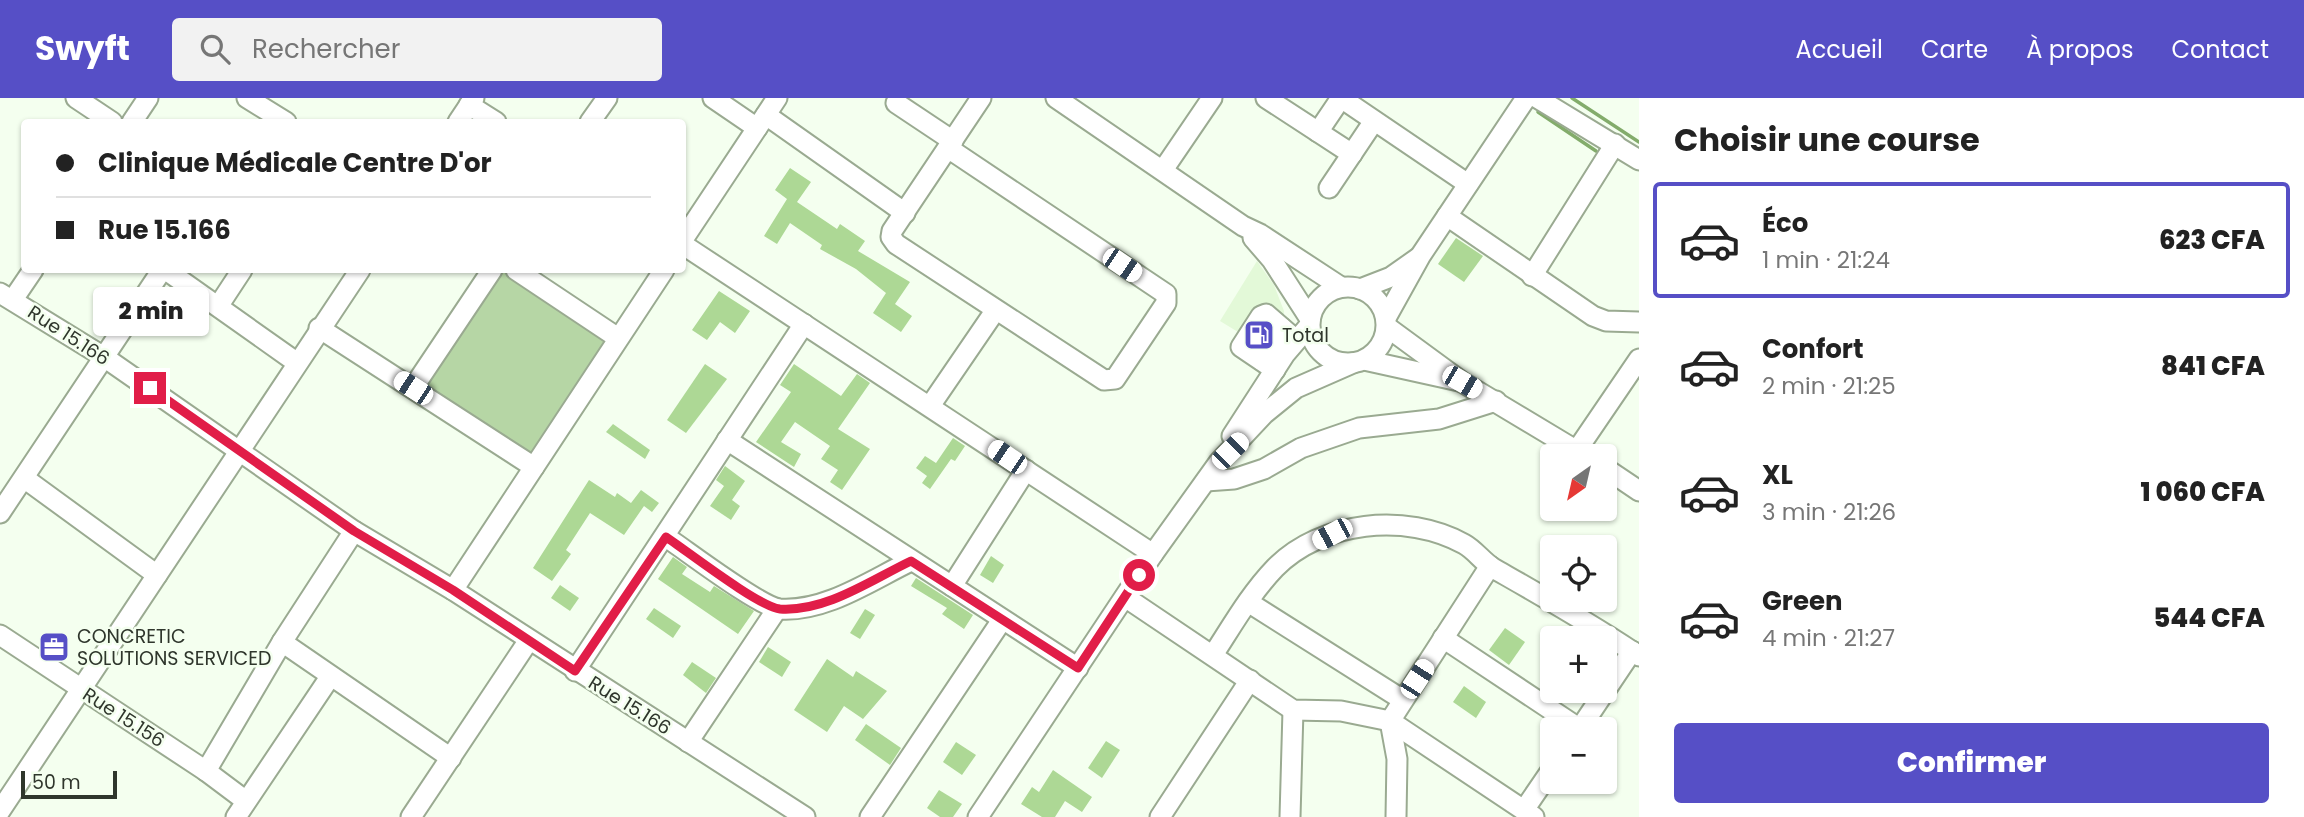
<!DOCTYPE html>
<html lang="fr">
<head>
<meta charset="utf-8">
<style>
  body { margin:0; font-family:Poppins,sans-serif; background:#f2f2f2; color:#222; height:100vh; display:flex; flex-direction:column; font-size:26px; white-space:nowrap }
  * { box-sizing:border-box; margin:0 }
  p { font-size:23px; color:#767676 }
  .icon { flex:none; width:38px; height:38px; fill:none; stroke:currentColor; stroke-width:2; stroke-linecap:round; stroke-linejoin:round }
  .map { position:relative; flex:1; overflow:hidden }
  .side { display:flex; flex-direction:column; background:#fff; width:665px }
  .side>* { flex:none }
  .top-card { position:absolute; left:21px; top:21px; width:665px; height:154px; border-radius:7px; box-shadow:0 2px 5px #0004; display:grid; align-content:center; height:154px; padding:0 35px; background:#fff }
  .needle { width:46px; rotate:214deg }
  .buttons { position:absolute; left:1540px; top:346px; display:grid; gap:14px }
  .buttons a { display:grid; place-items:center; width:77px; height:77px; border-radius:7px; background:#fff; box-shadow:0 2px 5px #0004; font-size:35px }
  .scale { position:absolute; left:21px; bottom:18px; width:96px; box-sizing:border-box; padding-left:7px; border:4px solid #2f362c; border-top:0; font-size:19px; line-height:24px; white-space:nowrap; color:#2f362c; -webkit-text-stroke:5px #f4ffef; paint-order:stroke }
  .end { position:absolute; width:32px; height:32px; margin:-16px; border:9px solid #e11d48; background:#fff; box-shadow:0 0 0 4px #fff }
  .from { border-radius:50% }
  .bubble { position:absolute; height:49px; border-radius:7px; background:#fff; box-shadow:0 2px 5px #0004; font-size:23px; font-weight:800; line-height:49px; text-align:center }
  .car { position:absolute; width:21px; height:42px; margin:-21px -10px; border-radius:9px; box-shadow:0 0 5px 2px #0007; background:linear-gradient(#fff 24%,#345 0 40%,#fff 0 76%,#345 0 86%,#fff 0) }
  .top-card b { display:flex; align-items:center; gap:24px; height:66px; font-size:26px }
  .top-card b+b { border-top:2px solid #e0e0e0 }
  .top-card i { width:18px; height:18px; background:#222 }
  ul { padding:0; list-style:none }
  li { display:flex; align-items:center; gap:21px; height:116px; margin:0 14px 10px; padding:0 21px; border:4px solid transparent; border-radius:7px }
  li div { flex:1 }
  li b { display:block; font-size:26px }
  li em { font-style:normal; font-weight:800 }
  li.current { border-color:#564fc6 }
  li>.icon { width:63px; height:63px; stroke-width:1.5 }
  h2 { padding:0 35px; font-size:32px; line-height:84px }
  .primary-button { display:flex; gap:14px; margin-top:auto; padding:14px 35px }
  .primary-button a { flex:1; height:80px; border-radius:7px; background:#564fc6; color:#fff; font-size:28px; font-weight:800; line-height:80px; text-align:center }
  header { display:flex; align-items:center; gap:42px; box-sizing:border-box; height:98px; padding:0 35px; background:#564fc6; color:#fff }
  header strong { font-size:33px }
  nav { display:flex; gap:38px; margin-inline-start:auto; font-size:24px }
  .search { width:490px; height:63px; background:#f2f2f2; display:flex; align-items:center; gap:18px; box-sizing:border-box; padding:0 24px; border-radius:7px; color:#767676; font-size:26px }
  main { display:flex; flex:1; min-height:0 }
  .map>svg:first-child { display:block }
  .built { fill:#e3f9d8 }
  .green { fill:#b6d6a5 }
  .lines { fill:none; stroke-linecap:round; stroke-linejoin:round }
  .stream { stroke:#83ac6b; stroke-width:3.5 }
  .building { fill:#add895 }
  .minor-casing { stroke:#9aaa91; stroke-width:23 }
  .minor { stroke:#fff; stroke-width:19 }
  .route { stroke:#e11d48; stroke-width:9 }
  .labels { text-anchor:middle; stroke-width:5; stroke-linejoin:round; paint-order:stroke }
  .street-label { font-size:19px; fill:#2f362c; stroke:#f4ffef }
  .poi-label { font-size:19px; fill:#2f362c; stroke:#f4ffef; text-anchor:start }
</style>
</head>
<body>
<header>
<strong>Swyft</strong>
<div class="search"><svg class="icon" aria-label="search" viewBox="0 0 24 24"><circle cx="10" cy="10" r="6"/><path d="M15 15l6 6"/></svg>Rechercher</div>
<nav><a>Accueil</a><a>Carte</a><a>À propos</a><a>Contact</a></nav>
</header>
<main>
<div class="map">
<svg width="1639" height="719" viewBox="0 0 1639 719">
  <rect width="100%" height="100%" fill="#f4ffef"/>
  <path class="built" d="M1257,163L1274,187L1284,213L1283,232L1274,256L1220,223Z"/>
  <path class="green" d="M501,172L607,243L531,357L420,283Z"/>
  <g class="lines">
    <g class="stream">
      <path d="M1572,0L1639,44"/>
      <path d="M1538,14L1596,53"/>
    </g>
  </g>
  <g class="building">
    <path d="M790,70L811,84L797,104L837,131L840,126L865,143L858,153L910,184L895,206L912,218L901,234L873,215L886,195L856,171L820,151L822,147L790,125L777,146L764,138L787,101L775,92Z"/>
    <path d="M1456,140L1483,158L1464,184L1438,166Z"/>
    <path d="M719,193L750,213L735,235L720,224L707,242L692,232Z"/>
    <path d="M705,266L727,281L686,335L667,322Z"/>
    <path d="M794,266L841,298L857,276L870,285L838,331L870,351L842,392L830,384L838,372L821,361L830,348L795,324L781,344L801,356L794,369L756,344L791,294L780,287Z"/>
    <path d="M613,326L650,352L645,361L606,334Z"/>
    <path d="M953,340L965,348L955,363L951,361L930,391L922,385L927,378L916,370L925,358L936,365Z"/>
    <path d="M725,368L745,383L732,402L740,408L731,422L710,408L724,388L716,382Z"/>
    <path d="M589,382L615,399L617,395L631,405L641,392L659,405L652,414L644,408L624,437L590,415L566,452L571,456L552,483L533,470Z"/>
    <path d="M991,458L1004,467L993,485L980,477Z"/>
    <path d="M673,459L687,469L682,476L710,494L714,488L754,513L738,536L658,481Z"/>
    <path d="M916,480L973,517L964,531L942,516L947,510L911,488Z"/>
    <path d="M560,487L579,500L570,513L551,500Z"/>
    <path d="M654,510L681,528L673,540L646,521Z"/>
    <path d="M865,511L875,517L860,541L850,535Z"/>
    <path d="M1505,530L1525,544L1509,567L1489,552Z"/>
    <path d="M768,549L791,564L782,579L759,564Z"/>
    <path d="M827,561L853,579L856,573L887,593L863,621L844,608L827,634L794,612Z"/>
    <path d="M692,564L716,580L706,595L683,577Z"/>
    <path d="M1464,588L1486,604L1476,620L1453,604Z"/>
    <path d="M866,626L901,650L890,667L855,642Z"/>
    <path d="M1106,643L1120,652L1102,680L1088,670Z"/>
    <path d="M956,644L976,657L962,677L943,664Z"/>
    <path d="M1053,672L1092,699L1082,714L1065,703L1055,719H1042L1021,706L1032,689L1039,694Z"/>
    <path d="M939,692L962,706L953,719H940L927,710Z"/>
  </g>
  <g class="lines">
    <g class="minor-casing">
      <g id="minor">
        <path d="M76,0L112,24"/>
        <path d="M247,0L286,24"/>
        <path d="M713,0L757,30"/>
        <path d="M1056,0L1243,128L1260,136L1341,189"/>
        <path d="M1266,0L1352,56"/>
        <path d="M1341,0L1468,86"/>
        <path d="M1537,0L1639,62"/>
        <path d="M896,5L953,43"/>
        <path d="M469,7L496,24"/>
        <path d="M766,17L905,115"/>
        <path d="M132,24L148,0"/>
        <path d="M458,24L474,0"/>
        <path d="M590,24L607,0"/>
        <path d="M1318,34L1341,0"/>
        <path d="M948,50L1166,196V205L1115,281L1104,282L896,146L891,139L892,133L981,0"/>
        <path d="M1163,72L1212,0"/>
        <path d="M1329,90L1374,23"/>
        <path d="M1447,118L1593,218L1606,223L1639,224"/>
        <path d="M1253,140L1272,162L1310,221"/>
        <path d="M682,143L777,0"/>
        <path d="M682,146L1153,456"/>
        <path d="M166,172L296,264"/>
        <path d="M516,172L618,240"/>
        <path d="M1532,178L1615,46"/>
        <circle cx="1348" cy="227" r="38"/>
        <path d="M1360,191L1391,179L1418,160"/>
        <path d="M0,195L104,259L354,433L453,492L805,719"/>
        <path d="M14,200L33,172"/>
        <path d="M219,207L242,172"/>
        <path d="M1386,220L1421,157L1526,0"/>
        <path d="M1387,229L1462,284L1587,359"/>
        <path d="M319,230L534,369"/>
        <path d="M1261,262L1282,230"/>
        <path d="M1364,262L1459,283"/>
        <path d="M1275,272L1241,249L1261,218L1266,216L1296,242"/>
        <path d="M413,290L492,172"/>
        <path d="M930,308L995,213"/>
        <path d="M1232,338L1285,256L1309,228"/>
        <path d="M727,342L1078,570"/>
        <path d="M1577,352L1639,261"/>
        <path d="M1605,370L1639,393"/>
        <path d="M24,380L157,477"/>
        <path d="M1206,383L1234,381L1264,371L1301,350L1359,330L1439,321L1496,303"/>
        <path d="M0,415L162,172"/>
        <path d="M666,439C687,453 760,509 780,511C826,514 871,482 911,463"/>
        <path d="M952,488L1026,372"/>
        <path d="M453,492L664,172"/>
        <path d="M1125,499L1293,612L1341,613L1390,623L1534,719"/>
        <path d="M1248,504L1403,602"/>
        <path d="M0,537L206,673L246,703"/>
        <path d="M1443,540L1580,631"/>
        <path d="M282,544L451,660"/>
        <path d="M1213,557C1232,528 1250,496 1275,470C1321,423 1406,414 1464,446C1475,452 1482,463 1493,470C1542,498 1592,526 1639,558"/>
        <path d="M575,573L804,226"/>
        <path d="M1390,623L1490,468"/>
        <path d="M1390,623L1397,661L1396,719"/>
        <path d="M1579,632L1632,553"/>
        <path d="M688,644L777,511"/>
        <path d="M206,673L282,544L354,433"/>
        <path d="M1524,712L1552,671"/>
        <path d="M0,713L360,172"/>
        <path d="M236,719L330,579"/>
        <path d="M411,719L529,542"/>
        <path d="M870,719L1002,522"/>
        <path d="M978,719L1153,456L1219,364L1264,316L1296,290L1353,265"/>
        <path d="M1160,719L1250,582"/>
        <path d="M1290,719L1293,612"/>
      </g>
    </g>
    <use href="#minor" class="minor"/>
  </g>
  <g class="lines">
    <path class="route" d="M150,290L354,433L453,492L575,573L666,439C687,453 759,509 780,511C826,514 871,482 911,463L1078,570L1139,477"/>
  </g>
  <defs>
    <g id="fuel-square" transform="scale(1.575)"><rect x="-9" y="-9" width="18" height="18" rx="4" fill="#564fc6" stroke="#f4ffef"/><path d="M-5.5-6h7V0h2V4h1.3V-2.5L3-4.5l.8-.8L6-3V5H2.5V1h-1V6h-7ZM-4.2-4.7v3.2H.2V-4.7Z" fill="#fff"/></g>
    <g id="office-square" transform="scale(1.575)"><rect x="-9" y="-9" width="18" height="18" rx="4" fill="#564fc6" stroke="#f4ffef"/><path d="M-6-3h4V-5.5h4V-3h4V5H-6ZM-1-4.5V-3h2v-1.5ZM-6 0V1H6V0Z" fill="#fff"/></g>
  </defs>
  <g fill-rule="evenodd">
    <use href="#fuel-square" x="1259" y="237"/>
    <use href="#office-square" x="54" y="549"/>
  </g>
  <g class="labels">
    <g class="street-label">
      <text transform="translate(69 237) rotate(33)" y="7">Rue 15.166</text>
      <text transform="translate(630 607) rotate(32)" y="7">Rue 15.166</text>
      <text transform="translate(124 619) rotate(33)" y="7">Rue 15.156</text>
    </g>
    <g class="poi-label">
      <text x="1282" y="244">Total</text>
      <text x="77" y="545">CONCRETIC<tspan x="77" dy="22">SOLUTIONS SERVICED</tspan></text>
    </g>
  </g>
</svg>
<div class="buttons">
<a><svg class="needle" viewBox="-14 -14 28 28"><path d="M0-13l5 13h-10z" fill="#e53935"/><path d="M0 13l5-13h-10z" fill="#767676"/></svg></a>
<a><svg class="icon" aria-label="locate" viewBox="0 0 24 24"><circle cx="12" cy="12" r="6"/><path d="M12 2v4M12 18v4M2 12h4M18 12h4"/></svg></a>
<a>+</a>
<a>−</a>
</div>
<div class="scale">50 m</div>
<i class="end from" style="left:1139px;top:477px"></i>
<i class="end" style="left:150px;top:290px"></i>
<div class="bubble" style="left:93px;top:189px;width:116px">2 min</div>
<i class="car" style="left:1122px;top:167px;rotate:124deg"></i>
<i class="car" style="left:1462px;top:284px;rotate:120deg"></i>
<i class="car" style="left:413px;top:290px;rotate:303deg"></i>
<i class="car" style="left:1230px;top:353px;rotate:45deg"></i>
<i class="car" style="left:1007px;top:359px;rotate:304deg"></i>
<i class="car" style="left:1332px;top:436px;rotate:242deg"></i>
<i class="car" style="left:1417px;top:581px;rotate:33deg"></i>
<div class="top-card">
<b><i class="from"></i>Clinique Médicale Centre D'or</b>
<b><i></i>Rue 15.166</b>
</div>
</div>
<section class="side">
<h2>Choisir une course</h2>
<ul>
<li class="current"><svg class="icon" aria-label="car" viewBox="0 0 24 24"><path d="M5 17H2v-5l4-1 3-4h7l3 4 3 1v5h-3M9 17h6M6 11h13"/><circle cx="7" cy="17" r="2"/><circle cx="17" cy="17" r="2"/></svg><div><b>Éco</b><p>1 min · 21:24</p></div><em>623 CFA</em></li>
<li><svg class="icon" aria-label="car" viewBox="0 0 24 24"><path d="M5 17H2v-5l4-1 3-4h7l3 4 3 1v5h-3M9 17h6M6 11h13"/><circle cx="7" cy="17" r="2"/><circle cx="17" cy="17" r="2"/></svg><div><b>Confort</b><p>2 min · 21:25</p></div><em>841 CFA</em></li>
<li><svg class="icon" aria-label="car" viewBox="0 0 24 24"><path d="M5 17H2v-5l4-1 3-4h7l3 4 3 1v5h-3M9 17h6M6 11h13"/><circle cx="7" cy="17" r="2"/><circle cx="17" cy="17" r="2"/></svg><div><b>XL</b><p>3 min · 21:26</p></div><em>1 060 CFA</em></li>
<li><svg class="icon" aria-label="car" viewBox="0 0 24 24"><path d="M5 17H2v-5l4-1 3-4h7l3 4 3 1v5h-3M9 17h6M6 11h13"/><circle cx="7" cy="17" r="2"/><circle cx="17" cy="17" r="2"/></svg><div><b>Green</b><p>4 min · 21:27</p></div><em>544 CFA</em></li>
</ul>
<div class="primary-button"><a>Confirmer</a></div>
</section>
</main>
</body>
</html>
